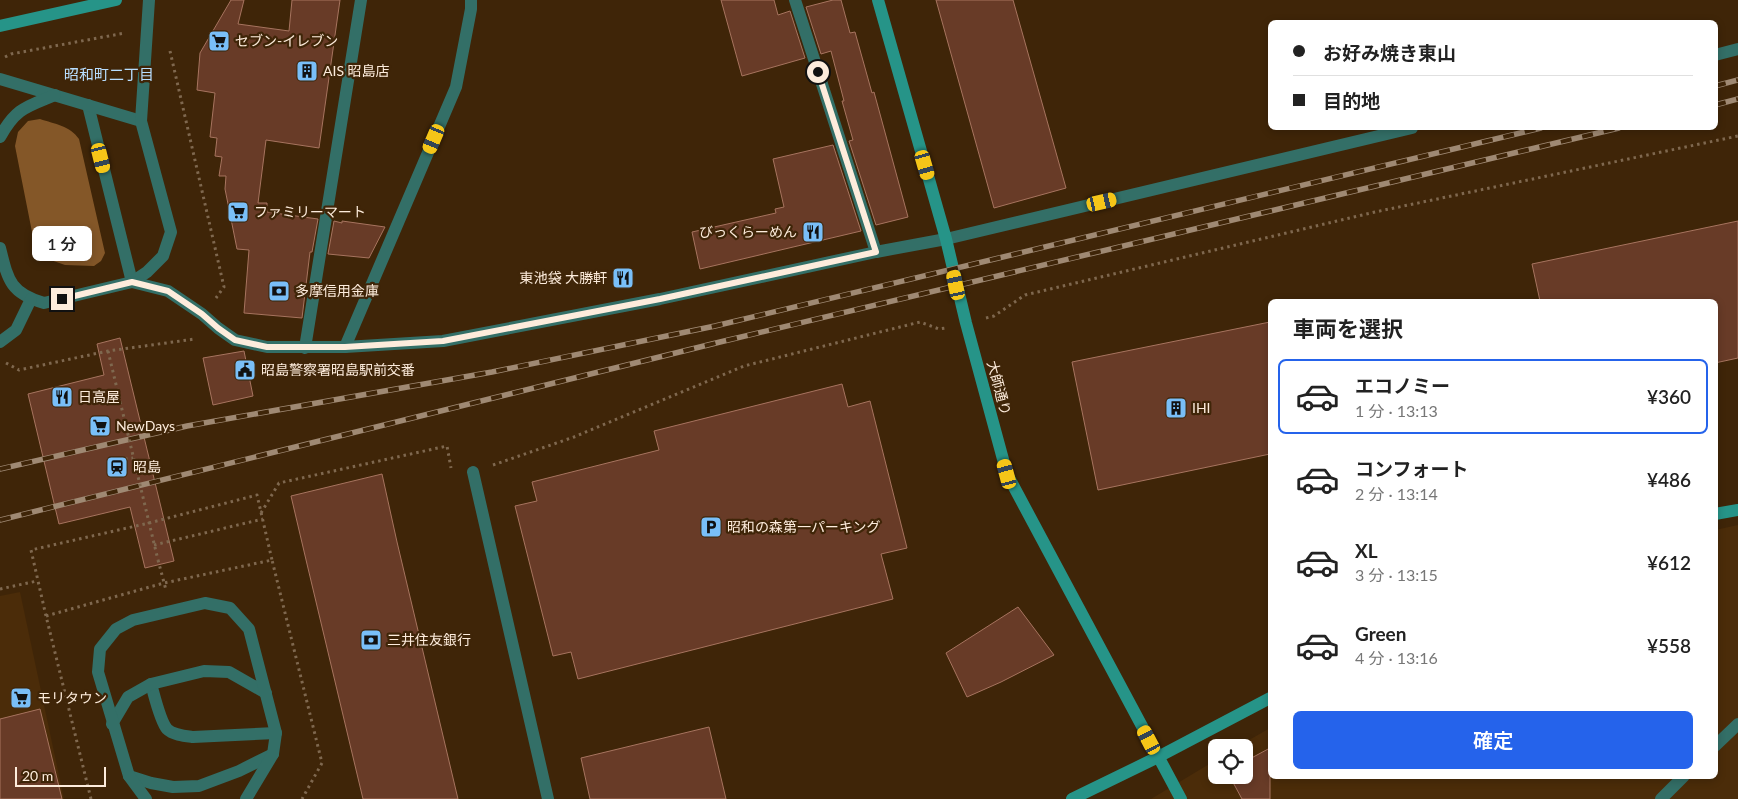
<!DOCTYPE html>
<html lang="ja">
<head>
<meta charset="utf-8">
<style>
  body { margin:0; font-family:Lato,"Noto Sans JP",sans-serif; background:#f2f2f2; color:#222; height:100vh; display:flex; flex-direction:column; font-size:19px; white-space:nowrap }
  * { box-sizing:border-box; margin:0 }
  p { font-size:16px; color:#767676 }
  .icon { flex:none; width:28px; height:28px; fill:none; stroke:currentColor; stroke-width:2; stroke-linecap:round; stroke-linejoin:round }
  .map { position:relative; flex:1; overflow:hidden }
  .panel { position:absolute; left:1268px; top:299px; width:450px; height:480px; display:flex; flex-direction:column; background:#fff; border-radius:8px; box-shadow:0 2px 8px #0003 }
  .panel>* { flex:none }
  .banner { position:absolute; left:1268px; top:20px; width:450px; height:110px; border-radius:8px; box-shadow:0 2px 8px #0003; display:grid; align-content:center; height:110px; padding:0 25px; background:#fff }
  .controls { position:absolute; left:1208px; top:739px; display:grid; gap:10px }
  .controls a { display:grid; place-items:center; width:45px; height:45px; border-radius:8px; background:#fff; box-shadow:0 2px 8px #0003; font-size:25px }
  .scale { position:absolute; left:15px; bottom:12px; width:91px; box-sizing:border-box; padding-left:5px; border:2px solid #fdecdc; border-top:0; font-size:14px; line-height:18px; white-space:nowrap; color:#fdecdc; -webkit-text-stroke:4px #3f2508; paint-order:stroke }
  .end { position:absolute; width:22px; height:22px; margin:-11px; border:6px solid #fdecdc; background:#111; box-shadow:0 0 0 2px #111 }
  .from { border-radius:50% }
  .bubble { position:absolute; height:35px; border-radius:8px; background:#fff; box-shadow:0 2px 8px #0003; font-size:16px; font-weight:600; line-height:35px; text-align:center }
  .car { position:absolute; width:15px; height:30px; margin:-15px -8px; border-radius:6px; box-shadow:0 0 4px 1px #0007; background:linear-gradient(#f5c518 24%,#345 0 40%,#f5c518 0 76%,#345 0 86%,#f5c518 0) }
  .banner b { display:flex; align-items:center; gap:18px; height:48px; font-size:19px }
  .banner b+b { border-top:1px solid #e0e0e0 }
  .banner i { width:12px; height:12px; background:#222 }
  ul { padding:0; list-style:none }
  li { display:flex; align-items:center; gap:15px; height:75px; margin:0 10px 8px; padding:0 15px; border:2px solid transparent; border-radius:8px }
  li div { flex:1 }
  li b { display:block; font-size:19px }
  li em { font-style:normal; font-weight:600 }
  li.on { border-color:#2563eb }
  li>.icon { width:45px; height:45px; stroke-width:1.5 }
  h2 { padding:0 25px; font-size:22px; line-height:60px }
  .action { display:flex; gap:10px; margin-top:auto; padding:10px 25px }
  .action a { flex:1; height:58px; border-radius:8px; background:#2563eb; color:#fff; font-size:20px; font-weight:600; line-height:58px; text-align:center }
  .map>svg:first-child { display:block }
  .built { fill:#4b2c09 }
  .forest { fill:#845728 }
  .building { fill:#683b27; stroke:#a7745f }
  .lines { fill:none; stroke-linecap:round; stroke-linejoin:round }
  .path { stroke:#7f684f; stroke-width:3; stroke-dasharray:2.5 4; stroke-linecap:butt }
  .lane { stroke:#336f67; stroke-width:12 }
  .street { stroke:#336f67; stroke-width:12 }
  .secondary { stroke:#269488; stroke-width:12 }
  .rail-casing { stroke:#9f8973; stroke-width:5.5 }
  .rail { stroke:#3f2508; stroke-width:4; stroke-dasharray:11; stroke-linecap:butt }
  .path-bridge { stroke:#7f684f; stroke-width:3; stroke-dasharray:2.5 4; stroke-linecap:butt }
  .route { stroke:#fdecdc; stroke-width:6 }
  .labels { text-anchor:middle; stroke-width:4.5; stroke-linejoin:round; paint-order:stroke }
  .poi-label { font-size:14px; fill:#fdecdc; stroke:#3f2508; text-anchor:start }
  .street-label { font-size:14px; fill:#fdecdc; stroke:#3f2508 }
  .neighbourhood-label { font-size:15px; fill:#b8deff; stroke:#3f2508 }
</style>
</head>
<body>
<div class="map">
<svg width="1738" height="799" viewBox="0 0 1738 799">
  <rect width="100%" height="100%" fill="#3f2508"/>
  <g class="built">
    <path d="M1738,525V799H1151L1216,760V775H1244V748L1237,747L1270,728V776H1715V530Z"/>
    <path d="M20,592L64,799H0V596Z"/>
  </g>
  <path class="forest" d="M40,119C55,124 70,126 79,139L105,253L101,261L94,266L65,265L45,258L34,242L15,146L18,132L28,121Z"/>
  <g class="building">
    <path d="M231,0H244L238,24L289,31L292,0H340L319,148L266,140L258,203H267V212L318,219L312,252H310L302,318L244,313L249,250L237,249L225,189L226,176H219L222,157L215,156L217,138L210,137L215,93L197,90L200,53Z"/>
    <path d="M721,0H774L778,15L790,11L805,58L742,76Z"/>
    <path d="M833,0H841L850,33L855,32L872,93L874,92L908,217L876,225L849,141L853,140L842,101H844L831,51L821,54L806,7Z"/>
    <path d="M936,0H1013L1066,188L994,208Z"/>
    <path d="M833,145L861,231L700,269L692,232L776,213L775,209L784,207L773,159Z"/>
    <path d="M334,221L342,223V221L385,227L369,258L328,254Z"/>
    <path d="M1738,221V358L1715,363V301H1540L1532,264Z"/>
    <path d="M1270,322V454L1098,490L1072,362Z"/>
    <path d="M120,338L174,561L145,568L130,507L59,524L28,394L104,375L97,344Z"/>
    <path d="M244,351L253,396L213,405L203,358Z"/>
    <path d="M842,384L848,407L870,401L907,548L881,554L893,599L578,679L571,652L553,656L515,506L537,501L532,482L659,450L654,431Z"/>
    <path d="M382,474L397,542L458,799H363L307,564L291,496Z"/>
    <path d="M1018,607L1054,655L1001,682L967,697L946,653Z"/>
    <path d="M40,709L62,799H0V719Z"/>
    <path d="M709,727L726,799H590L581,758Z"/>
    <path d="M1270,748V799H1242L1229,775H1244V762Z"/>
  </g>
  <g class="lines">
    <g class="path">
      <path d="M170,51L224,287L216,298"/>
      <path d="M5,57L11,54L125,33"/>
      <path d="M986,318L994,316L1025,295L1375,212L1738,136"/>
      <path d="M6,363L19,370L108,351L195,339"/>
      <path d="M125,459L133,458"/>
      <path d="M493,465L574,437L744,366L920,322L939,329L946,328"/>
      <path d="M261,513L279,483L447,446L451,468"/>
      <path d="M154,545L263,519"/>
      <path d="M158,560L166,590"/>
      <path d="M0,589L37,581"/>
      <path d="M46,616L31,550L149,523L257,495L272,560"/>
      <path d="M91,799L46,616L164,583L272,560L322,763L302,799"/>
    </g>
    <g class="lane">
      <path d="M795,0L876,252"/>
      <path d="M88,105L132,282"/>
      <path d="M345,347L456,87L471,9V0"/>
      <path d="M151,684C154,694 160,721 167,729C173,735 185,736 193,737L276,733"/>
      <path d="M112,724L128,697L151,684L204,671L229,672L266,693"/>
      <path d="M1715,746L1738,724"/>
      <path d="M129,776L151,783L173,787L199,786L239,771L273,754"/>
      <path d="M1661,799L1684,776"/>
    </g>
    <g class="street">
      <path d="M1715,55L1738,49"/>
      <path d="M0,79L141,121"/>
      <path d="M0,137C16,108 26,107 55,95"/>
      <path d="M0,248C8,280 10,293 44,303L132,282L147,272L163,256L171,232L141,121L149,0"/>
      <path d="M132,282L168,291L202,314L218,328L235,340L267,347H345L443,341L660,299L876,252L946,239L1412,128"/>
      <path d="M0,342L16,330L31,299"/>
      <path d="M305,348L361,0"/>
      <path d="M473,472L548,799"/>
      <path d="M146,799L129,776L98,672L100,649L116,629L133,620L205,603L230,608L249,629L276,733L273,754L246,799"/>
    </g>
    <g class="secondary">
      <path d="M878,0L946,239L966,323L1007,474L1181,799"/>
      <path d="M0,26L116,0"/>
      <path d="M1715,514L1738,510"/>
      <path d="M1072,799L1158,757L1270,698"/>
    </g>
    <g class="rail-casing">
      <g id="rail">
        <path d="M1715,86L1738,80"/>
        <path d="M1715,105L1738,99"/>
        <path d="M0,469L187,426L492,372L715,326L1541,128"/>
        <path d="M0,520L720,342L1619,128"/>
      </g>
    </g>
    <use href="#rail" class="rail"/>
    <path class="path-bridge" d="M108,351L158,560"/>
  </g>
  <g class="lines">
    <path class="route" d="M62,299L132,282L168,291L202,314L218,328L235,340L267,347H345L443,341L660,299L876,252L818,72"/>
  </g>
  <defs>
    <g id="supermarket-square" transform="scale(1.125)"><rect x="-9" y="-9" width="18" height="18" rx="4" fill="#79bff8" stroke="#3f2508"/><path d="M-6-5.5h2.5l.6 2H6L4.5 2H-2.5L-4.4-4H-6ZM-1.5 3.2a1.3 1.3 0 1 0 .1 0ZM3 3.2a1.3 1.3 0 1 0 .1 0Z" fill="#111"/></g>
    <g id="building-square" transform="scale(1.125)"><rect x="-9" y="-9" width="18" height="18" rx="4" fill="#79bff8" stroke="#3f2508"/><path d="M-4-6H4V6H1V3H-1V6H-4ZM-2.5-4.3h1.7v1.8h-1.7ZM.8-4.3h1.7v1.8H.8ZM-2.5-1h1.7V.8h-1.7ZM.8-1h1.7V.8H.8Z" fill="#111"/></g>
    <g id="restaurant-square" transform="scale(1.125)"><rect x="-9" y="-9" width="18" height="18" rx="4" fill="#79bff8" stroke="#3f2508"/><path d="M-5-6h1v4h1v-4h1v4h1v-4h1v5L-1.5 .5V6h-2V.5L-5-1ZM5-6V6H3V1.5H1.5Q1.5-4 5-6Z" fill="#111"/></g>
    <g id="bank-square" transform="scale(1.125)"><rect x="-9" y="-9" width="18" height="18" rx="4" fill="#79bff8" stroke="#3f2508"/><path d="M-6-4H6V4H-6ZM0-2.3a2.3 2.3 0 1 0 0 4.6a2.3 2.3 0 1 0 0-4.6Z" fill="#111"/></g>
    <g id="civic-square" transform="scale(1.125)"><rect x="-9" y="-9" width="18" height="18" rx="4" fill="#79bff8" stroke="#3f2508"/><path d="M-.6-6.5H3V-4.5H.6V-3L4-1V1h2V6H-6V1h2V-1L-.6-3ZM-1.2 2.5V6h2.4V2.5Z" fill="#111"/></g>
    <g id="station-square" transform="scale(1.125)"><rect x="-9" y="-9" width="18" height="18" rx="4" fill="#79bff8" stroke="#3f2508"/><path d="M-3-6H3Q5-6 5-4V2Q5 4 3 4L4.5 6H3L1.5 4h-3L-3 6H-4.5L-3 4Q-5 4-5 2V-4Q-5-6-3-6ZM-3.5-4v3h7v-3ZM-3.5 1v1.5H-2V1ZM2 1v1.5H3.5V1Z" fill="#111"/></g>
    <g id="parking-square" transform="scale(1.125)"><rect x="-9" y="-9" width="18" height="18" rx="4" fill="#79bff8" stroke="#3f2508"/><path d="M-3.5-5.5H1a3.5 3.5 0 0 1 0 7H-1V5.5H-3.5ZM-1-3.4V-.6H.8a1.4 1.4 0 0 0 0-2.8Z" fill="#111"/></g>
  </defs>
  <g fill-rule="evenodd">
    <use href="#supermarket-square" x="219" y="41"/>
    <use href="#building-square" x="307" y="71"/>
    <use href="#supermarket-square" x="238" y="212"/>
    <use href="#restaurant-square" x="813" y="232"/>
    <use href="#restaurant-square" x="623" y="278"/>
    <use href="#bank-square" x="279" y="291"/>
    <use href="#civic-square" x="245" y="370"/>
    <use href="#restaurant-square" x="62" y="397"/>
    <use href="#building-square" x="1176" y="408"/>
    <use href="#supermarket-square" x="100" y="426"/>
    <use href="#station-square" x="117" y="467"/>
    <use href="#parking-square" x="711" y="527"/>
    <use href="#bank-square" x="371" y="640"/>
    <use href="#supermarket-square" x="21" y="698"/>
  </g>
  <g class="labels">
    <g class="poi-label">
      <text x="235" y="46">セブン-イレブン</text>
      <text x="323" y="76">AIS 昭島店</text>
      <text x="254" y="217">ファミリーマート</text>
      <text x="797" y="237" text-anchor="end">びっくらーめん</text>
      <text x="607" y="283" text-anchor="end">東池袋 大勝軒</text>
      <text x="295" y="296">多摩信用金庫</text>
      <text x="261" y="375">昭島警察署昭島駅前交番</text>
      <text x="78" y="402">日高屋</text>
      <text x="1192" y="413">IHI</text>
      <text x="116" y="431">NewDays</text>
      <text x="133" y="472">昭島</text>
      <text x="727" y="532">昭和の森第一パーキング</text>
      <text x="387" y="645">三井住友銀行</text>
      <text x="37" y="703">モリタウン</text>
    </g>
    <g class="street-label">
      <text transform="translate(999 388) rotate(75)" y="5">大師通り</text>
    </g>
    <g class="neighbourhood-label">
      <text x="109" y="80">昭和町二丁目</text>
    </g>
  </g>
</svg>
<div class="controls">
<a><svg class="icon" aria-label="locate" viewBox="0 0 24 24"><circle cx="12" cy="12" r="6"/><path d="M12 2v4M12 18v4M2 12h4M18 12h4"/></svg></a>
</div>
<div class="scale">20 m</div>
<i class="end from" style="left:818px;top:72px"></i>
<i class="end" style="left:62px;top:299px"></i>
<div class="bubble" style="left:32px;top:226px;width:60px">1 分</div>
<i class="car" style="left:434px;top:139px;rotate:203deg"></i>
<i class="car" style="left:101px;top:158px;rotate:166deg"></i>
<i class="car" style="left:925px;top:165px;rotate:164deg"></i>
<i class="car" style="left:1102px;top:202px;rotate:77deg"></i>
<i class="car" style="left:956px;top:285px;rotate:348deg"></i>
<i class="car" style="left:1007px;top:474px;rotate:345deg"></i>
<i class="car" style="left:1149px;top:740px;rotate:332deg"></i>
<div class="banner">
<b><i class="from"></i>お好み焼き東山</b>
<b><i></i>目的地</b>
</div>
<section class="panel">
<h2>車両を選択</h2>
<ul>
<li class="on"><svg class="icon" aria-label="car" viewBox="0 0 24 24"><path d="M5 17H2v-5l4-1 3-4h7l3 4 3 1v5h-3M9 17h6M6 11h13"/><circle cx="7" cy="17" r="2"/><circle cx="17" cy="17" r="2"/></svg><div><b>エコノミー</b><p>1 分 · 13:13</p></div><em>¥360</em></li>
<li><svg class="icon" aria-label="car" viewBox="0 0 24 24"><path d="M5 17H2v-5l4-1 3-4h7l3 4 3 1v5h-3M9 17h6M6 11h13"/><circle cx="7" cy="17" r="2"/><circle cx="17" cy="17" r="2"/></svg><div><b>コンフォート</b><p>2 分 · 13:14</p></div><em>¥486</em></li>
<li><svg class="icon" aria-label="car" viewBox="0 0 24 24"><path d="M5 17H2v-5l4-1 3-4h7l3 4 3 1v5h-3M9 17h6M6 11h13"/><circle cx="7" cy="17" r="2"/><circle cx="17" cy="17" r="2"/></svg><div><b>XL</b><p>3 分 · 13:15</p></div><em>¥612</em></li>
<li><svg class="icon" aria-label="car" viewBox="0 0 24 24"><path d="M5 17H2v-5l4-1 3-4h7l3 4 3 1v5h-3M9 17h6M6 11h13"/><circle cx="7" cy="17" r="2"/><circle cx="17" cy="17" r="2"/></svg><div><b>Green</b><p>4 分 · 13:16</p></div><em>¥558</em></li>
</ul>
<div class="action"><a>確定</a></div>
</section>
</div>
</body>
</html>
